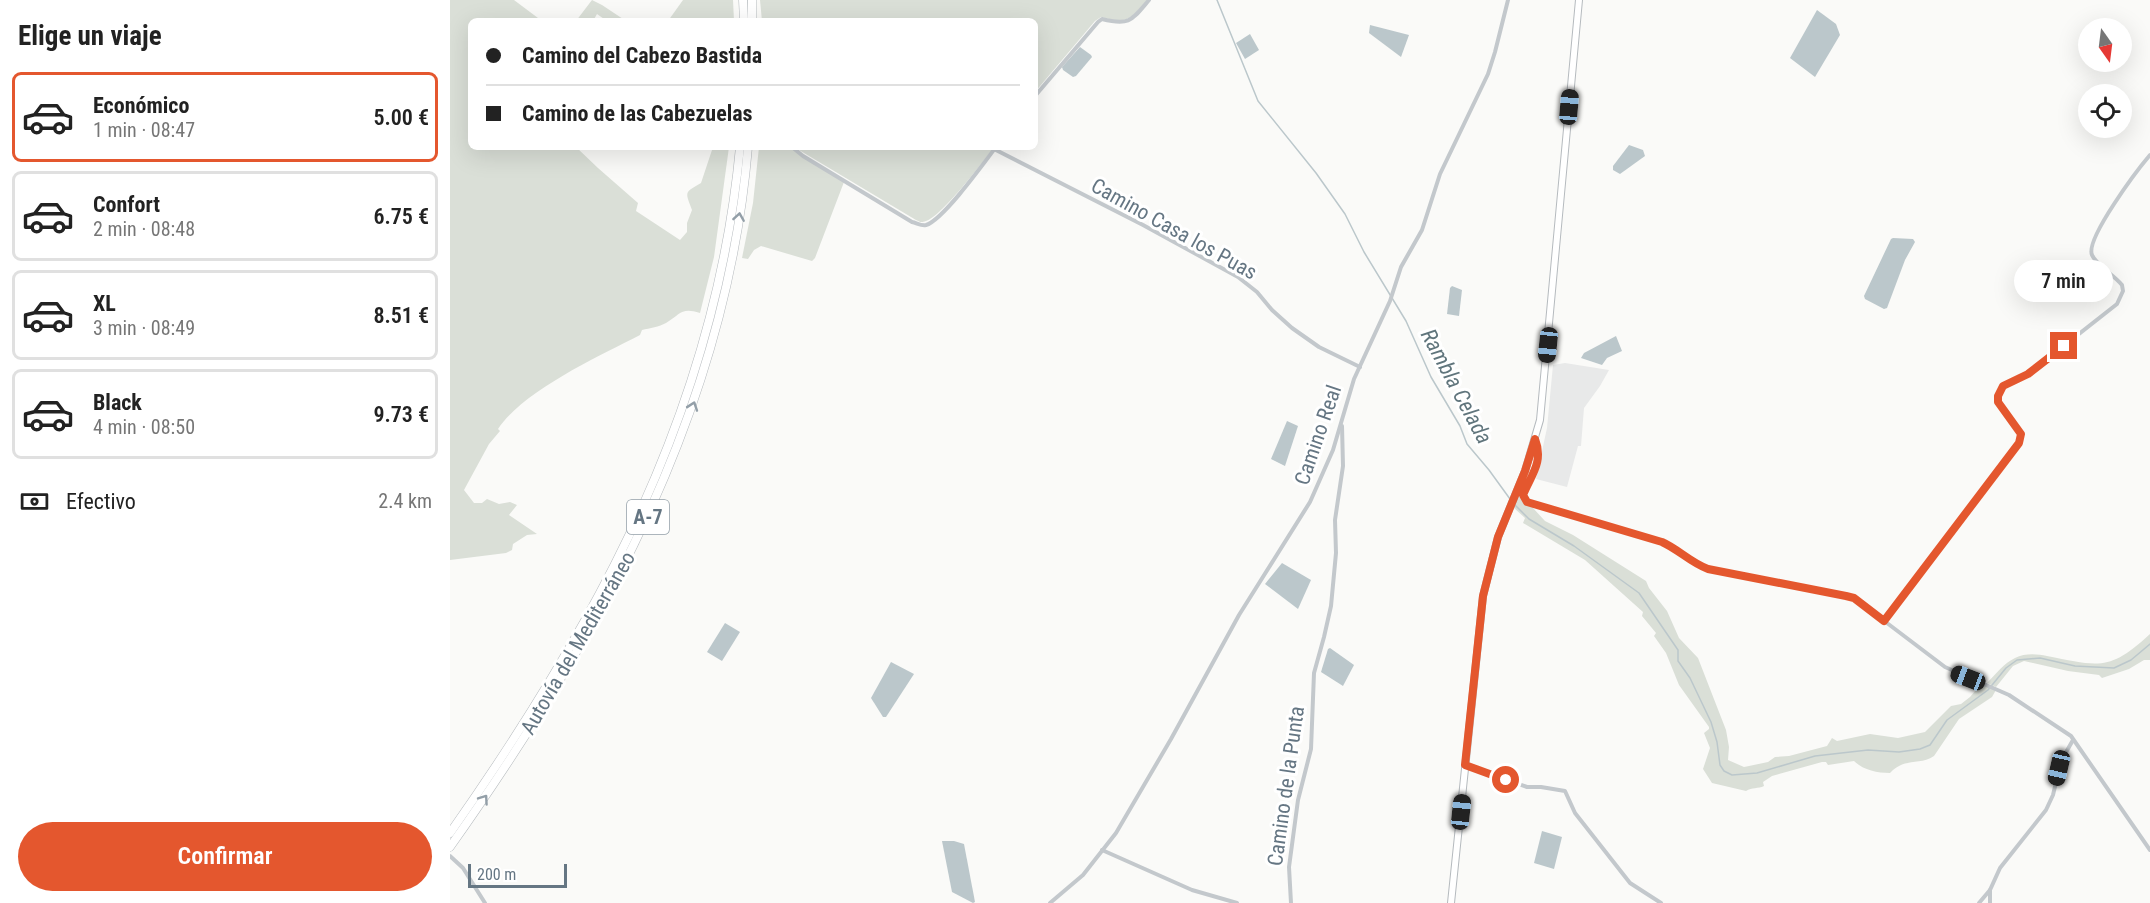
<!DOCTYPE html>
<html lang="es">
<head>
<meta charset="utf-8">
<style>
  body { margin:0; font-family:"Roboto Condensed",sans-serif; background:#f2f2f2; color:#222; height:100vh; display:flex; flex-direction:column; font-size:22px; white-space:nowrap }
  * { box-sizing:border-box; margin:0 }
  p { font-size:20px; color:#767676 }
  .icon { flex:none; width:33px; height:33px; fill:none; stroke:currentColor; stroke-width:2; stroke-linecap:round; stroke-linejoin:round }
  .map { position:relative; flex:1; overflow:hidden }
  .side { display:flex; flex-direction:column; background:#fff; width:450px }
  .side>* { flex:none }
  .top-card { position:absolute; left:18px; top:18px; width:570px; height:132px; border-radius:9px; box-shadow:0 6px 24px #0002; display:grid; align-content:center; height:132px; padding:0 18px; background:#fff }
  .needle { width:39px; rotate:166deg }
  .controls { position:absolute; left:1628px; top:18px; display:grid; gap:12px }
  .controls a { display:grid; place-items:center; width:54px; height:54px; border-radius:50%; background:#fff; box-shadow:0 6px 24px #0002; font-size:30px }
  .scale { position:absolute; left:18px; bottom:15px; width:99px; box-sizing:border-box; padding-left:6px; border:3px solid #657683; border-top:0; font-size:16px; line-height:21px; white-space:nowrap; color:#657683; -webkit-text-stroke:4px #fff; paint-order:stroke }
  .end { position:absolute; width:27px; height:27px; margin:-14px; border:8px solid #e4572e; background:#fff; box-shadow:0 0 0 3px #fff }
  .from { border-radius:50% }
  .bubble { position:absolute; height:42px; border-radius:21px; background:#fff; box-shadow:0 6px 24px #0002; font-size:20px; font-weight:600; line-height:42px; text-align:center }
  .car { position:absolute; width:18px; height:36px; margin:-18px -9px; border-radius:8px; box-shadow:0 0 4px 2px #0007; background:linear-gradient(#222 24%,#8ab4d8 0 40%,#222 0 76%,#8ab4d8 0 86%,#222 0) }
  .top-card b { display:flex; align-items:center; gap:21px; height:57px; font-size:22px }
  .top-card b+b { border-top:2px solid #e0e0e0 }
  .top-card i { width:15px; height:15px; background:#222 }
  ul { padding:0; list-style:none }
  li { display:flex; align-items:center; gap:18px; height:90px; margin:0 12px 9px; padding:0 6px; border:3px solid #e0e0e0; border-radius:9px }
  li div { flex:1 }
  li b { display:block; font-size:22px }
  li em { font-style:normal; font-weight:600 }
  li.on { border-color:#e4572e }
  li>.icon { width:54px; height:54px; stroke-width:1.5 }
  h2 { padding:0 18px; font-size:27px; line-height:72px }
  .pay { display:flex; align-items:center; gap:15px; height:66px; padding:0 18px; font-size:22px }
  .pay p { margin-inline-start:auto }
  .primary-button { display:flex; gap:12px; margin-top:auto; padding:12px 18px }
  .primary-button a { flex:1; height:69px; border-radius:36px; background:#e4572e; color:#fff; font-size:24px; font-weight:600; line-height:69px; text-align:center }
  main { display:flex; flex:1; min-height:0 }
  .map>svg:first-child { display:block }
  .built { fill:#e8e9e9 }
  .green { fill:#dadfd7 }
  .water { fill:#bbc7cb }
  .lines { fill:none; stroke-linecap:round; stroke-linejoin:round }
  .stream { stroke:#bbc7cb; stroke-width:1.5 }
  .primary-casing { stroke:#b5babe; stroke-width:8 }
  .motorway-casing { stroke:#b4b9bd; stroke-width:9 }
  .minor { stroke:#c3c8cc; stroke-width:4 }
  .primary { stroke:#fff; stroke-width:6 }
  .motorway { stroke:#fff; stroke-width:8 }
  .oneway { stroke:#939fa8 }
  .route { stroke:#e4572e; stroke-width:8 }
  .labels { text-anchor:middle; stroke-width:6; stroke-linejoin:round; paint-order:stroke }
  .shield { fill:#fff; stroke:#939fa8; stroke-width:1.5 }
  .shield-label { font-size:20px; font-weight:bold; fill:#657683 }
  .street-label { font-size:21px; fill:#657683; stroke:#fff }
  .water-label { font-size:22px; font-style:italic; fill:#60757c; stroke:#fff }
</style>
</head>
<body>
<main>
<section class="side">
<h2>Elige un viaje</h2>
<ul>
<li class="on"><svg class="icon" aria-label="car" viewBox="0 0 24 24"><path d="M5 17H2v-5l4-1 3-4h7l3 4 3 1v5h-3M9 17h6M6 11h13"/><circle cx="7" cy="17" r="2"/><circle cx="17" cy="17" r="2"/></svg><div><b>Económico</b><p>1 min · 08:47</p></div><em>5.00 €</em></li>
<li><svg class="icon" aria-label="car" viewBox="0 0 24 24"><path d="M5 17H2v-5l4-1 3-4h7l3 4 3 1v5h-3M9 17h6M6 11h13"/><circle cx="7" cy="17" r="2"/><circle cx="17" cy="17" r="2"/></svg><div><b>Confort</b><p>2 min · 08:48</p></div><em>6.75 €</em></li>
<li><svg class="icon" aria-label="car" viewBox="0 0 24 24"><path d="M5 17H2v-5l4-1 3-4h7l3 4 3 1v5h-3M9 17h6M6 11h13"/><circle cx="7" cy="17" r="2"/><circle cx="17" cy="17" r="2"/></svg><div><b>XL</b><p>3 min · 08:49</p></div><em>8.51 €</em></li>
<li><svg class="icon" aria-label="car" viewBox="0 0 24 24"><path d="M5 17H2v-5l4-1 3-4h7l3 4 3 1v5h-3M9 17h6M6 11h13"/><circle cx="7" cy="17" r="2"/><circle cx="17" cy="17" r="2"/></svg><div><b>Black</b><p>4 min · 08:50</p></div><em>9.73 €</em></li>
</ul>
<div class="pay"><svg class="icon" aria-label="cash" viewBox="0 0 24 24"><path d="M3 7h18v10H3z"/><circle cx="12" cy="12" r="2"/></svg>Efectivo<p>2.4 km</p></div>
<div class="primary-button"><a>Confirmar</a></div>
</section>
<div class="map">
<svg width="1700" height="903" viewBox="0 0 1700 903">
  <rect width="100%" height="100%" fill="#fafaf8"/>
  <path class="built" d="M1115,363L1159,370L1150,386L1134,408L1131,446H1128L1117,487L1086,479L1097,428L1103,365Z"/>
  <g class="green">
    <path d="M0,0H64L92,21H21V147H126L148,168L188,203L186,211L230,240L237,232V223L242,210C235,191 234,193 251,183L263,147H279L264,257L250,313C231,307 231,314 216,323C209,327 200,328 192,330L190,335C149,356 73,391 48,429L50,431L39,444L14,490L24,503H32L37,499L49,504L60,502L67,505L59,515L87,534L77,535L63,544L62,550L56,553L0,560Z"/>
    <path d="M142,0L152,5L176,21H157L147,14L143,21H126Z"/>
    <path d="M233,0H283L284,21H218Z"/>
    <path d="M310,0H697C679,20 679,24 651,17L645,21L585,92V21H312Z"/>
    <path d="M309,147H340L394,182L365,258L362,261L311,246L304,250L298,259L292,258L303,203Z"/>
    <path d="M344,147H544C533,162 491,217 476,221C471,223 470,222 466,220Z"/>
    <path d="M1068,495L1075,503L1083,506V508L1095,521L1123,535L1196,581L1199,588L1217,611L1229,638L1248,658L1276,730L1279,747L1278,760L1294,767L1299,766L1318,762L1325,757L1339,756L1377,746L1382,738L1387,741L1420,734L1448,738L1475,732L1501,706L1511,704L1520,697L1531,684L1546,690L1542,697L1509,719L1484,756C1469,766 1455,757 1440,773C1427,773 1413,770 1404,761L1378,765L1376,762H1372L1322,776L1313,782L1314,786C1308,789 1302,787 1296,791L1262,783L1253,769L1260,748L1254,733L1259,729V727L1229,685L1216,653L1204,636L1206,633L1192,616L1193,612L1135,560L1073,523L1075,518L1064,508Z"/>
    <path d="M1700,634V660H1694L1679,669L1652,678L1649,675L1618,671L1574,661L1563,666L1546,687L1537,683C1546,674 1554,663 1565,658C1575,653 1587,654 1597,656C1649,666 1659,672 1700,634Z"/>
  </g>
  <g class="water">
    <path d="M1367,10L1386,24L1390,35L1365,77L1340,58Z"/>
    <path d="M920,25L959,35L951,57L919,33Z"/>
    <path d="M800,34L809,50L795,59L786,43Z"/>
    <path d="M630,47L641,55L642,57L626,76L623,77L613,70L612,67Z"/>
    <path d="M1179,145L1193,150L1195,156L1170,174L1163,170V166Z"/>
    <path d="M1443,238L1463,239L1465,242L1455,260L1437,308L1434,309L1415,299L1414,296L1441,239Z"/>
    <path d="M1002,286L1012,290L1009,316L997,314L1000,288Z"/>
    <path d="M1166,336L1172,351L1157,358L1152,365L1131,358L1134,353Z"/>
    <path d="M837,421L848,426L835,466L821,459Z"/>
    <path d="M832,563L861,580L848,609L815,584Z"/>
    <path d="M275,623L290,632L272,661L257,652Z"/>
    <path d="M880,648L904,665L893,686L871,672L878,649Z"/>
    <path d="M441,662L464,674L436,717H433L421,698Z"/>
    <path d="M1092,831L1112,837L1104,869L1084,863Z"/>
    <path d="M492,841H504L514,844L525,902L523,903L502,892Z"/>
  </g>
  <g class="lines">
    <g class="stream">
      <path d="M767,0L808,101L866,173L895,214L914,252L956,321L981,377L1010,426L1017,444L1039,470L1060,499"/>
      <path d="M1065,505L1079,519L1124,546L1189,593L1228,650V661L1240,678L1261,722L1267,742L1270,765L1274,771L1282,775L1307,773L1365,756L1418,750L1449,752L1470,749L1480,745L1497,720L1538,690L1556,668L1567,660L1590,658L1625,666L1664,668L1681,660L1700,644"/>
    </g>
    <g class="primary-casing">
      <path id="primary" d="M1001,903L1033,596L1048,537L1075,471L1090,420L1129,0"/>
    </g>
    <g class="motorway-casing">
      <g id="motorway">
        <path d="M293,0L294,21"/>
        <path d="M302,0V21"/>
        <path d="M0,833C148,623 266,407 290,147"/>
        <path d="M0,847C150,635 276,411 298,147"/>
      </g>
    </g>
    <g class="minor">
      <path d="M585,96L648,22L652,19C680,26 682,20 699,0"/>
      <path d="M342,147L353,156L462,222C467,223 471,226 476,225C493,220 534,163 546,147"/>
      <path d="M544,149L693,225L788,277L807,292L822,310L842,328L869,347L910,367"/>
      <path d="M1085,440C1094,461 1081,476 1073,495L1076,502L1212,541C1228,549 1241,563 1258,569L1404,598L1495,667L1559,695L1621,736L1700,850"/>
      <path d="M1434,621L1569,443L1571,433L1548,402V396L1553,386L1578,374L1667,304L1673,291L1672,285C1664,275 1646,265 1642,255C1635,239 1688,169 1700,155"/>
      <path d="M1015,765L1077,787H1091L1115,791L1125,813L1180,883L1211,903"/>
      <path d="M652,850L742,890L787,903"/>
      <path d="M0,856L13,868L35,903"/>
      <path d="M1540,890V903"/>
      <path d="M600,903L633,875L666,833L721,739L789,615L860,502L883,450L904,379L940,301L951,267L972,230L990,174L1038,74L1045,52L1058,0"/>
      <path d="M841,903L839,867L848,800L861,749L864,673L874,637L881,606L886,553L885,520L893,466L892,426"/>
      <path d="M1529,903L1540,890L1550,868L1596,810L1603,795L1611,761L1623,740"/>
    </g>
    <use href="#primary" class="primary"/>
    <use href="#motorway" class="motorway"/>
  </g>
  <defs><path id="oneway-chevron" d="M-2-3.5L2.5 0L-2 3.5" fill="none" stroke-width="1.6" stroke-linecap="round" stroke-linejoin="round" transform="scale(1.5)"/></defs>
  <g class="oneway">
    <use href="#oneway-chevron" transform="translate(289 217) rotate(-81)"/>
    <use href="#oneway-chevron" transform="translate(243 406) rotate(-71)"/>
    <use href="#oneway-chevron" transform="translate(34 799) rotate(-55)"/>
  </g>
  <g class="lines">
    <path class="route" d="M1056,780L1015,765L1033,596L1048,537L1075,471L1085,439C1094,462 1081,475 1073,495L1077,502L1212,542C1228,549 1241,563 1258,569L1396,596L1404,598L1434,621L1569,443L1571,434L1548,402V396L1553,386L1578,374L1614,346"/>
  </g>
  <g class="labels">
    <rect class="shield" x="177" y="500" width="42" height="34" rx="4.5"/>
    <g class="shield-label">
      <text x="198" y="524">A-7</text>
    </g>
    <g class="street-label">
      <text transform="translate(724 229) rotate(29)" y="7">Camino Casa los Puas</text>
      <text transform="translate(868 435) rotate(-71)" y="7">Camino Real</text>
      <text transform="translate(128 643) rotate(-60)" y="7">Autovía del Mediterráneo</text>
      <text transform="translate(836 786) rotate(-82)" y="7">Camino de la Punta</text>
    </g>
    <g class="water-label">
      <text transform="translate(1007 386) rotate(62)" y="8">Rambla Celada</text>
    </g>
  </g>
</svg>
<div class="controls">
<a><svg class="needle" viewBox="-14 -14 28 28"><path d="M0-13l5 13h-10z" fill="#e53935"/><path d="M0 13l5-13h-10z" fill="#767676"/></svg></a>
<a><svg class="icon" aria-label="locate" viewBox="0 0 24 24"><circle cx="12" cy="12" r="6"/><path d="M12 2v4M12 18v4M2 12h4M18 12h4"/></svg></a>
</div>
<div class="scale">200 m</div>
<i class="end from" style="left:1056px;top:780px"></i>
<i class="end" style="left:1614px;top:346px"></i>
<div class="bubble" style="left:1564px;top:260px;width:99px">7 min</div>
<i class="car" style="left:1119px;top:107px;rotate:5deg"></i>
<i class="car" style="left:1098px;top:345px;rotate:186deg"></i>
<i class="car" style="left:1518px;top:678px;rotate:291deg"></i>
<i class="car" style="left:1609px;top:768px;rotate:193deg"></i>
<i class="car" style="left:1011px;top:812px;rotate:6deg"></i>
<div class="top-card">
<b><i class="from"></i>Camino del Cabezo Bastida</b>
<b><i></i>Camino de las Cabezuelas</b>
</div>
</div>
</main>
</body>
</html>
